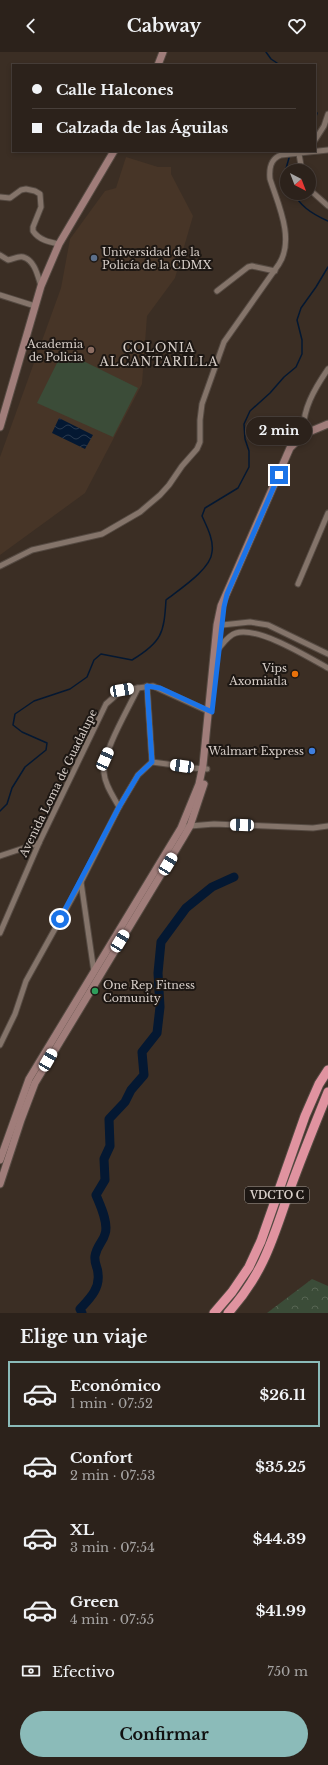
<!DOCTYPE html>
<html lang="es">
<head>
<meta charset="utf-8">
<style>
  body { margin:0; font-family:"Libre Baskerville",serif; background:#382f28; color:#f1f3f6; height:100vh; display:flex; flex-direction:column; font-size:15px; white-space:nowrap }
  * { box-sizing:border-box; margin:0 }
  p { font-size:13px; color:#a6a4a3 }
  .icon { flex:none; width:22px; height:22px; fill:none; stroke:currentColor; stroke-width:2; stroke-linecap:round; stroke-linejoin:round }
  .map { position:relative; height:1261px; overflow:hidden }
  .sheet { display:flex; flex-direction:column; background:#2c221b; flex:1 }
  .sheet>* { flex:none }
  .guide { position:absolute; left:12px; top:12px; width:304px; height:88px; border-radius:0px; box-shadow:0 2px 6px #0003,0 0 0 1px #483f3a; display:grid; align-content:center; height:88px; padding:0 20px; background:#2c221b }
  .needle { width:26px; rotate:138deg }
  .tools { position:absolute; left:280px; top:112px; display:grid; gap:8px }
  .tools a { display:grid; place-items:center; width:36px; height:36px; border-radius:50%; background:#2c221b; box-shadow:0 2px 6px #0003,0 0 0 1px #483f3a; font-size:20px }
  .end { position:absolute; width:18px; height:18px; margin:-9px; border:5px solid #1a73e8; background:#fff; box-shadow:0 0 0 2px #fff }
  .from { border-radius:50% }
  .bubble { position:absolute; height:28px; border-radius:14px; background:#2c221b; box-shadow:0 2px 6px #0003,0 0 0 1px #483f3a; font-size:13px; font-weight:700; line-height:28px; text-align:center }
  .car { position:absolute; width:12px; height:24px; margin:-12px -6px; border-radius:5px; box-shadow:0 0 3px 1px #0007; background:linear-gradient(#fff 24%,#345 0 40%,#fff 0 76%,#345 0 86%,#fff 0) }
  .guide b { display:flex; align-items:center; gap:14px; height:38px; font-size:15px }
  .guide b+b { border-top:1px solid #483f3a }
  .guide i { width:10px; height:10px; background:#f1f3f6 }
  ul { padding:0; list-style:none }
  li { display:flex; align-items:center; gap:12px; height:66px; margin:0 8px 6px; padding:0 12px; border:2px solid transparent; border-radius:0px }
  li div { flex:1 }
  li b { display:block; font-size:15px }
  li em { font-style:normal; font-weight:700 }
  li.on { border-color:#8bbbb9 }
  li>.icon { width:36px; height:36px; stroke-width:1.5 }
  h2 { padding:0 20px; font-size:18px; line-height:48px }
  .pay { display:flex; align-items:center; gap:10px; height:44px; padding:0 20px; font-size:15px }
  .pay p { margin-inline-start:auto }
  .action { display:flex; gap:8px; margin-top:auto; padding:8px 20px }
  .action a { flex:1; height:46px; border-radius:24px; background:#8bbbb9; color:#111; font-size:16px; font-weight:700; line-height:46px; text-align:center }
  header { display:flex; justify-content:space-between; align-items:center; height:52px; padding:0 20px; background:#2c221b; font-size:18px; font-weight:700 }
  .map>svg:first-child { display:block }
  .built { fill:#473527 }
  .green { fill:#3b4c38 }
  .park { fill:url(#park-crowns) }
  .water { fill:url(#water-waves) }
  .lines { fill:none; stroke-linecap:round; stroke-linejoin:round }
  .stream { stroke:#041832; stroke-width:1.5 }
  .river { stroke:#041832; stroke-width:9 }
  .minor-casing { stroke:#554a42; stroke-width:7 }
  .secondary-casing { stroke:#554a42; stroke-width:9 }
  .motorway-casing { stroke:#554a42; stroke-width:11 }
  .minor { stroke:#84746a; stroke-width:5 }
  .secondary { stroke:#a07d7a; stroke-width:7 }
  .motorway { stroke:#e093a0; stroke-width:9 }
  .route { stroke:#1a73e8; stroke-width:5 }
  .service-dot { fill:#5c6f8a; stroke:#1d1713; stroke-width:1.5 }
  .education-dot { fill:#8d6e63; stroke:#1d1713; stroke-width:1.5 }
  .food-dot { fill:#e8710a; stroke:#1d1713; stroke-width:1.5 }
  .shop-dot { fill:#3f7fe0; stroke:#1d1713; stroke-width:1.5 }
  .leisure-dot { fill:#2e9e5b; stroke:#1d1713; stroke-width:1.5 }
  .labels { text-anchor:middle; stroke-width:4; stroke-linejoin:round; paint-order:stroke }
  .shield { fill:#1d1713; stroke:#a09892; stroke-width:1 }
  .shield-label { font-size:10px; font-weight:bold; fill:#d8cfc9 }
  .poi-label { font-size:11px; fill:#d8cfc9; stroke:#1d1713; text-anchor:end }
  .street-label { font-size:11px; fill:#d8cfc9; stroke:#1d1713 }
  .neighbourhood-label { font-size:12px; letter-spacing:1px; fill:#d8cfc9; stroke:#1d1713 }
</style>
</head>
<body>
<header><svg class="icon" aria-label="back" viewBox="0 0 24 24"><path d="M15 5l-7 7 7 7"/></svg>Cabway<svg class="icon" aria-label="heart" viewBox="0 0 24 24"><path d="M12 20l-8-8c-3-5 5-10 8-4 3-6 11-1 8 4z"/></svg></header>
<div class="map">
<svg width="328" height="1261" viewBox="0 0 328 1261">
  <defs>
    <pattern id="park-crowns" width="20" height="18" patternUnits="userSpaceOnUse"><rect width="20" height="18" fill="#3b4c38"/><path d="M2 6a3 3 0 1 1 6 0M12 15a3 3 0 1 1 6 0" fill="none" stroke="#576553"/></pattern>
    <pattern id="water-waves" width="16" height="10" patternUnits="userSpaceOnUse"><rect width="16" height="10" fill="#041832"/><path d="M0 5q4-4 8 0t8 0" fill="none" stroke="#28394e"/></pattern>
  </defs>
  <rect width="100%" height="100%" fill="#3b2e24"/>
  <path class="built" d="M126,105L158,115H171V122L193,164L175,226L147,264L142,332L85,441L0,503V405L61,236L70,187L105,139L116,136Z"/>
  <path class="green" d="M63,299L138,336L113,385L37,351Z"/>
  <path class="park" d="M312,1227L328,1234V1261H267Z"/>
  <path class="water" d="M59,366L93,383L85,397L52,381Z"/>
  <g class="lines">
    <g class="stream">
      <path d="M266,0L271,7L280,13"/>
      <path d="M315,59L317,61L315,68"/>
      <path d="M287,125L285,120L291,99"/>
      <path d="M294,141C300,155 314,163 328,169"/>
      <path d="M0,759L7,752L12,736L25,715L46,698L47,691L22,680L13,673L15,662L34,649L70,637L87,625L94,608L101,602L132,608C162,590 164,581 166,548C180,537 211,517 212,500C214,488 207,475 202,464L205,456L238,436L249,415V399L245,387L244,372L250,359L270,341L284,325L296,315L302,302V288L297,268L301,256L316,235L328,215"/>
    </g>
    <path class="river" d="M82,1261L80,1257C89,1247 100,1237 98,1222C98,1215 94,1212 95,1204C97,1193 103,1190 105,1182C109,1171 100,1153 96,1143L105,1128L104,1107L110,1094L109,1067L125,1050L131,1038L144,1023L142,1000L157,981L160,955L158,921L161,890L186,856L212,835L234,825"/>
    <g class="minor-casing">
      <g id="minor">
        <path d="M315,88L324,74L328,62"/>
        <path d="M299,102L302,119"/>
        <path d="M309,137L328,154"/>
        <path d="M0,145L10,146L21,138L26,137L35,139L40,142L41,155L33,175V179C39,188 49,190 59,192"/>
        <path d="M0,203L8,208C13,207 18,204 23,205C35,208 38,225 41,234"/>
        <path d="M217,239L248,215L252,214L275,219"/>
        <path d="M0,243L35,254"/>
        <path d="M304,382C301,359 315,336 328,317"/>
        <path d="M0,514L32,498L102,482L140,460L160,443L169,433L182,414L197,397L200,390V368L202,352L224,290L279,212C295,187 278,152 270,127C269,117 270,107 281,103L328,98"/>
        <path d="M298,532L328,461"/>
        <path d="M222,573L250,570L268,573L328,602"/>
        <path d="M220,595C224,590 229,583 236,581C258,574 308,605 328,616"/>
        <path d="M147,634L152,710"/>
        <path d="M193,716L207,717"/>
        <path d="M119,755C113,744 105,733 104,721C102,700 129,656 138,636"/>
        <path d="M181,776L190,774L214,772L313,776L328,774"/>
        <path d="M0,804L39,791"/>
        <path d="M81,830L94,920"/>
        <path d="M0,881L39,791L106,652L122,638L153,634L210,660"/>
        <path d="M0,993L15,962L26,929L81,830L119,755L138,723L152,710L182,714"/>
      </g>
    </g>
    <g class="secondary-casing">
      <g id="secondary">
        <path d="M158,13L163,0"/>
        <path d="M0,375L41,234L59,192L114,99"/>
        <path d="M0,1108L29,1027L181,776L199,732L203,713L217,573L221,554L290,396L304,382L328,372"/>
        <path d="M0,1132L21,1068L35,1031L183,786L190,774L204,732"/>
      </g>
    </g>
    <g class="motorway-casing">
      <g id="motorway">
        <path d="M214,1261L232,1240L249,1215L261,1189L305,1064L319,1032L328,1018"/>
        <path d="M228,1261C264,1221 273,1186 290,1137C302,1104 315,1072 328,1040"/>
      </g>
    </g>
    <use href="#minor" class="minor"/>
    <use href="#secondary" class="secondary"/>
    <use href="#motorway" class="motorway"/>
  </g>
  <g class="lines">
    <path class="route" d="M60,867L119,755L138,723L152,710L147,634L160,636L212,660L224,555L227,542L279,423"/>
  </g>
  <circle class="service-dot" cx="94" cy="206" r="4"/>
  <circle class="education-dot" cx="91" cy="298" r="4"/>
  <circle class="food-dot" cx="295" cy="622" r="4"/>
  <circle class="shop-dot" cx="312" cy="699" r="4"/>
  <circle class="leisure-dot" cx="95" cy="939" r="4"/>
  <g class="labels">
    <rect class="shield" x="245" y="1135" width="64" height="16" rx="3"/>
    <g class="shield-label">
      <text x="277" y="1147">VDCTO C</text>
    </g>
    <g class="poi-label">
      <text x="102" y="204" text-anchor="start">Universidad de la<tspan x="102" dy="13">Policía de la CDMX</tspan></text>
      <text x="83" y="296">Academia<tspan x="83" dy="13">de Policia</tspan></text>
      <text x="287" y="620">Vips<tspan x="287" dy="13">Axomiatla</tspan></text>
      <text x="304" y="703">Walmart Express</text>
      <text x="103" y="937" text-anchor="start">One Rep Fitness<tspan x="103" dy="13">Comunity</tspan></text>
    </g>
    <g class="street-label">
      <text transform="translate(58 731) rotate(-64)" y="4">Avenida Loma de Guadalupe</text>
    </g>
    <g class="neighbourhood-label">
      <text x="159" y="300">COLONIA<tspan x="159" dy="14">ALCANTARILLA</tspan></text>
    </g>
  </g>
</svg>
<div class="tools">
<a><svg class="needle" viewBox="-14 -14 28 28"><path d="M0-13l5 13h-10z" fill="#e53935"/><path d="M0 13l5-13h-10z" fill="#a6a4a3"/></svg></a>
</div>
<i class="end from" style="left:60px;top:867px"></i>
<i class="end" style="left:279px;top:423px"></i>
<div class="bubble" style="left:246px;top:365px;width:66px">2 min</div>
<i class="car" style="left:122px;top:638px;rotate:80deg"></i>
<i class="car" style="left:105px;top:707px;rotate:24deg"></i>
<i class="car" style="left:182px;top:714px;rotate:278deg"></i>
<i class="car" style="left:242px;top:773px;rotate:272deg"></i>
<i class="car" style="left:168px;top:812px;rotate:31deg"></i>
<i class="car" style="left:120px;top:889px;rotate:31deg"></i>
<i class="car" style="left:48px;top:1008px;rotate:30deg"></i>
<div class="guide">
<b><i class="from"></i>Calle Halcones</b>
<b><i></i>Calzada de las Águilas</b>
</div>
</div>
<section class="sheet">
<h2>Elige un viaje</h2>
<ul>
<li class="on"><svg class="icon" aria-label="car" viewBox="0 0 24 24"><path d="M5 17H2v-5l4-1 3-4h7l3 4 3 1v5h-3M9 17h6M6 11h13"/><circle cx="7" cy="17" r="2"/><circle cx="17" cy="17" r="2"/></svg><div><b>Económico</b><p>1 min · 07:52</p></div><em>$26.11</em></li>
<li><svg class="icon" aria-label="car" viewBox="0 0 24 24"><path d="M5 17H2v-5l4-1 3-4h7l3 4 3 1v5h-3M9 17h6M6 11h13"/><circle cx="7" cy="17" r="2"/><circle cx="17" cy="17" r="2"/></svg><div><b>Confort</b><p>2 min · 07:53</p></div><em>$35.25</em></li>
<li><svg class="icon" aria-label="car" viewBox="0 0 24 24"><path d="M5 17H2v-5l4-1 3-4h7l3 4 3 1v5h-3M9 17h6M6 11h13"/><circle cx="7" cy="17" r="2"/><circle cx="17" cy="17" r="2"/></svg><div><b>XL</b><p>3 min · 07:54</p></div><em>$44.39</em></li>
<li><svg class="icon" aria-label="car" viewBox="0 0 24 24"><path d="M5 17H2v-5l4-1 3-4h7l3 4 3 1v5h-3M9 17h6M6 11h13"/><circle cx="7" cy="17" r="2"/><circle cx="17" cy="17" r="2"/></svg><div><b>Green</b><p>4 min · 07:55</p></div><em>$41.99</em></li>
</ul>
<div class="pay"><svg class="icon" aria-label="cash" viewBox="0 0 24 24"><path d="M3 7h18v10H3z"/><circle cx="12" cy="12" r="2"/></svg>Efectivo<p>750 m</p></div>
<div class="action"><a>Confirmar</a></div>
</section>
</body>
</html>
